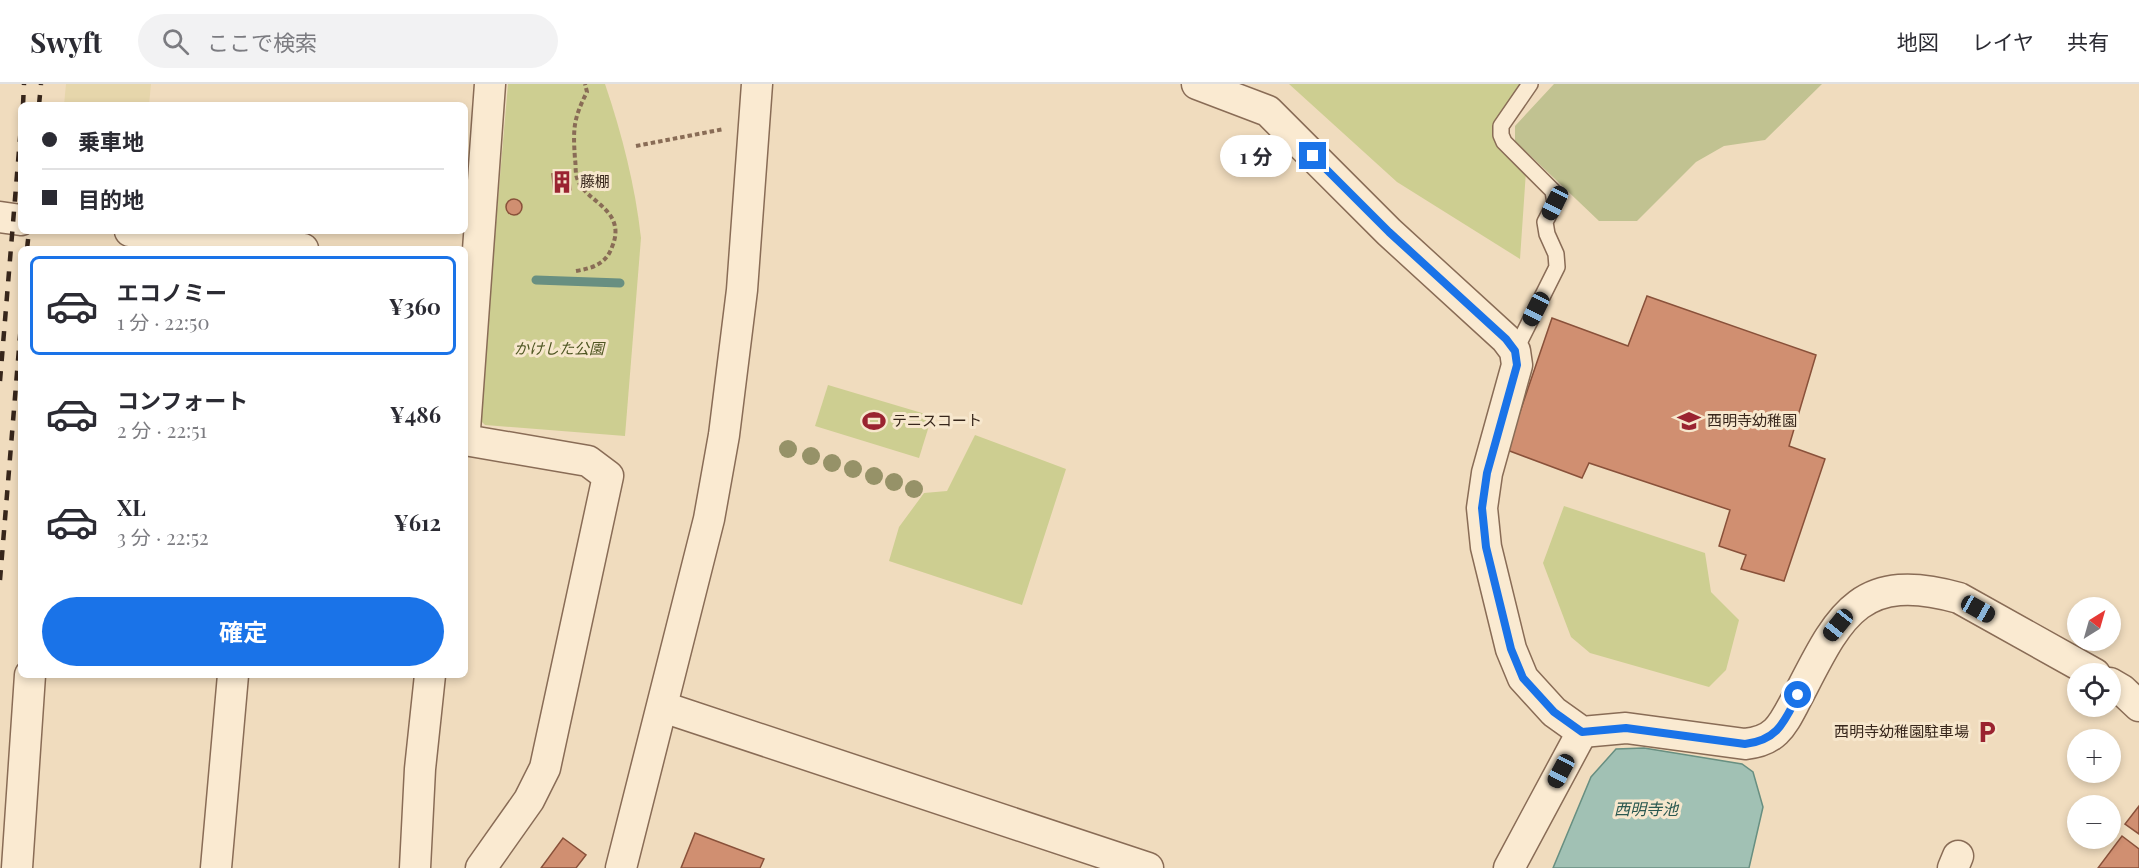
<!DOCTYPE html>
<html lang="ja">
<head>
<meta charset="utf-8">
<style>
  body { margin:0; font-family:"Playfair Display","Noto Sans JP",serif; background:#f2f2f3; color:#2b2b33; height:100vh; display:flex; flex-direction:column; font-size:22px; white-space:nowrap }
  * { box-sizing:border-box; margin:0 }
  p { font-size:20px; color:#7c7c81 }
  .icon { flex:none; width:33px; height:33px; fill:none; stroke:currentColor; stroke-width:2; stroke-linecap:round; stroke-linejoin:round }
  .map { position:relative; flex:1; overflow:hidden }
  .details { position:absolute; left:18px; top:162px; width:450px; height:432px; display:flex; flex-direction:column; background:#fff; border-radius:9px; box-shadow:0 3px 9px #0003 }
  .details>* { flex:none }
  .banner { position:absolute; left:18px; top:18px; width:450px; height:132px; border-radius:9px; box-shadow:0 3px 9px #0003; display:grid; align-content:center; height:132px; padding:0 24px; background:#fff }
  .needle { width:39px; rotate:37deg }
  .tools { position:absolute; left:2067px; top:513px; display:grid; gap:12px }
  .tools a { display:grid; place-items:center; width:54px; height:54px; border-radius:50%; background:#fff; box-shadow:0 3px 9px #0003; font-size:30px }
  .end { position:absolute; width:27px; height:27px; margin:-14px; border:8px solid #1a73e8; background:#fff; box-shadow:0 0 0 3px #fff }
  .from { border-radius:50% }
  .bubble { position:absolute; height:42px; border-radius:21px; background:#fff; box-shadow:0 3px 9px #0003; font-size:20px; font-weight:700; line-height:42px; text-align:center }
  .car { position:absolute; width:18px; height:36px; margin:-18px -9px; border-radius:8px; box-shadow:0 0 4px 2px #0007; background:linear-gradient(#222 24%,#8ab4d8 0 40%,#222 0 76%,#8ab4d8 0 86%,#222 0) }
  .banner b { display:flex; align-items:center; gap:21px; height:57px; font-size:22px }
  .banner b+b { border-top:2px solid #e1e1e2 }
  .banner i { width:15px; height:15px; background:#2b2b33 }
  ul { padding:10px 0 0; list-style:none }
  li { display:flex; align-items:center; gap:18px; height:99px; margin:0 12px 9px; padding:0 12px; border:3px solid transparent; border-radius:9px }
  li div { flex:1 }
  li b { display:block; font-size:22px }
  li em { font-style:normal; font-weight:700 }
  li.active { border-color:#1a73e8 }
  li>.icon { width:54px; height:54px; stroke-width:1.5 }
  .button { display:flex; gap:12px; margin-top:auto; padding:12px 24px }
  .button a { flex:1; height:69px; border-radius:36px; background:#1a73e8; color:#fff; font-size:24px; font-weight:700; line-height:69px; text-align:center }
  header { display:flex; align-items:center; gap:36px; box-sizing:border-box; height:84px; padding:0 30px; background:#fff; border-bottom:2px solid #e1e1e2 }
  header strong { font-size:28px }
  nav { display:flex; gap:33px; margin-inline-start:auto; font-size:21px }
  .search { width:420px; height:54px; background:#f2f2f3; display:flex; align-items:center; gap:15px; box-sizing:border-box; padding:0 21px; border-radius:33px; color:#7c7c81; font-size:22px }
  .map>svg:first-child { display:block }
  .farmland { fill:#e6d6ab }
  .green { fill:#cdce91 }
  .cemetery { fill:#c1c291 }
  .water { fill:#a1c1b4; stroke:#688f81; stroke-width:1.5 }
  .lines { fill:none; stroke-linecap:round; stroke-linejoin:round }
  .stream { stroke:#688f81; stroke-width:9 }
  .building { fill:#d08f71; stroke:#89513a; stroke-width:1.5 }
  .lane-casing { stroke:#896c56; stroke-width:18 }
  .street-casing { stroke:#896c56; stroke-width:33 }
  .path { stroke:#896c56; stroke-width:4; stroke-dasharray:4.5 3; stroke-linecap:butt }
  .lane { stroke:#faead1; stroke-width:15 }
  .street { stroke:#faead1; stroke-width:30 }
  .rail { stroke:#37261b; stroke-width:4.5; stroke-dasharray:10 10; stroke-linecap:butt }
  .tree { fill:#969268 }
  .route { stroke:#1a73e8; stroke-width:8 }
  .labels { text-anchor:middle; stroke-width:6; stroke-linejoin:round; paint-order:stroke }
  .poi-label { font-size:15px; fill:#37261b; stroke:#f7e7cd; text-anchor:start }
  .park-label { font-size:15px; font-style:italic; fill:#4d5521; stroke:#f7e7cd }
  .water-label { font-size:16px; font-style:italic; fill:#2a5850; stroke:#f7e7cd }
</style>
</head>
<body>
<header>
<strong>Swyft</strong>
<div class="search"><svg class="icon" aria-label="search" viewBox="0 0 24 24"><circle cx="10" cy="10" r="6"/><path d="M15 15l6 6"/></svg>ここで検索</div>
<nav><a>地図</a><a>レイヤ</a><a>共有</a></nav>
</header>
<div class="map">
<svg width="2139" height="784" viewBox="0 0 2139 784">
  <rect width="100%" height="100%" fill="#f0dcbe"/>
  <path class="farmland" d="M66,0H151L149,21H64Z"/>
  <g class="green">
    <path d="M508,0H605C622,50 635,101 641,154L625,352L485,341L479,335Z"/>
    <path d="M1289,0H1530L1501,30L1526,87L1520,175L1397,98Z"/>
    <path d="M828,301L932,332L919,374L815,342Z"/>
    <path d="M975,351L1066,385L1022,521L889,477L899,443L924,409L947,407Z"/>
    <path d="M1564,422L1705,469L1711,508L1739,536L1726,586L1709,603L1590,569L1571,553L1543,479Z"/>
  </g>
  <path class="cemetery" d="M1554,0H1822L1765,56L1724,62L1696,78L1637,137H1599L1515,57V42Z"/>
  <path class="water" d="M1644,664L1742,680L1753,688L1763,723L1749,784H1553L1591,693L1616,665Z"/>
  <g class="lines">
    <path class="stream" d="M536,196L620,199"/>
  </g>
  <g class="building">
    <path d="M569,88L571,106L554,109L552,90Z"/>
    <circle cx="514" cy="123" r="8"/>
    <path d="M1647,212L1816,271L1789,362L1825,375L1784,497L1741,485L1746,471L1719,462L1730,426L1589,379L1582,394L1507,366L1552,234L1628,262Z"/>
    <path d="M2139,722V750L2125,740Z"/>
    <path d="M695,749L764,775L760,784H681Z"/>
    <path d="M2122,752L2139,765V784H2098Z"/>
    <path d="M563,754L586,771L576,784H541Z"/>
  </g>
  <g class="lines">
    <g class="lane-casing">
      <path id="lane" d="M1515,267L1557,183L1556,170L1547,150L1545,138L1555,119L1553,107L1504,58L1501,51V42L1530,0"/>
    </g>
    <g class="street-casing">
      <g id="street">
        <path d="M1197,0L1268,27L1389,148L1506,255L1515,267L1517,281L1487,389L1482,424L1486,463L1511,565L1523,594L1554,628L1582,648L1626,644L1745,660C1777,657 1783,640 1797,614C1838,535 1857,485 1959,514L2095,590"/>
        <path d="M0,133L21,136"/>
        <path d="M130,147L303,165"/>
        <path d="M465,346L490,0"/>
        <path d="M465,356L588,377L608,392L545,684L529,716L481,784"/>
        <path d="M2110,599L2122,606L2139,622"/>
        <path d="M663,623L1148,784"/>
        <path d="M17,784L30,591"/>
        <path d="M216,784L233,591"/>
        <path d="M415,784L420,685L430,591"/>
        <path d="M621,784L709,435L724,351L742,206L757,0"/>
        <path d="M1509,784L1582,648"/>
        <path d="M1953,784L1958,772"/>
      </g>
    </g>
    <g class="path">
      <path d="M636,62L724,45"/>
      <path d="M576,187C593,184 606,180 612,163C628,125 584,118 577,94C575,88 576,81 575,75C573,46 573,35 587,8L585,0"/>
    </g>
    <use href="#lane" class="lane"/>
    <use href="#street" class="street"/>
    <g class="rail">
      <path d="M23,21L24,0"/>
      <path d="M39,21L41,0"/>
      <path d="M27,165L29,147"/>
      <path d="M0,297L21,42"/>
      <path d="M0,496L21,240"/>
    </g>
  </g>
  <g class="tree">
    <circle cx="788" cy="365" r="9"/>
    <circle cx="811" cy="372" r="9"/>
    <circle cx="832" cy="379" r="9"/>
    <circle cx="853" cy="385" r="9"/>
    <circle cx="874" cy="392" r="9"/>
    <circle cx="894" cy="398" r="9"/>
    <circle cx="914" cy="405" r="9"/>
  </g>
  <g class="lines">
    <path class="route" d="M1313,72L1389,148L1506,255L1515,267L1517,281L1487,389L1482,424L1486,463L1511,565L1523,594L1554,628L1582,648L1626,644L1745,660C1778,656 1784,638 1798,611"/>
  </g>
  <defs>
    <g id="building-bare" transform="scale(1.8)"><path d="M-4-6H4V6H1V3H-1V6H-4ZM-2.5-4.3h1.7v1.8h-1.7ZM.8-4.3h1.7v1.8H.8ZM-2.5-1h1.7V.8h-1.7ZM.8-1h1.7V.8H.8Z" fill="#9a2330" stroke="#f7e7cd" stroke-width="2.5" paint-order="stroke"/></g>
    <g id="stadium-bare" transform="scale(1.8)"><path d="M0-5a6.5 5 0 1 0 0 10a6.5 5 0 1 0 0-10ZM-3.5-1.8h7v3.6h-7Z" fill="#9a2330" stroke="#f7e7cd" stroke-width="2.5" paint-order="stroke"/></g>
    <g id="school-bare" transform="scale(1.8)"><path d="M0-5L7-2L0 1L-7-2ZM-4 1L0 2.5L4 1V4Q0 6-4 4Z" fill="#9a2330" stroke="#f7e7cd" stroke-width="2.5" paint-order="stroke"/></g>
    <g id="parking-bare" transform="scale(1.8)"><path d="M-3.5-5.5H1a3.5 3.5 0 0 1 0 7H-1V5.5H-3.5ZM-1-3.4V-.6H.8a1.4 1.4 0 0 0 0-2.8Z" fill="#9a2330" stroke="#f7e7cd" stroke-width="2.5" paint-order="stroke"/></g>
  </defs>
  <g fill-rule="evenodd">
    <use href="#building-bare" x="562" y="98"/>
    <use href="#stadium-bare" x="874" y="337"/>
    <use href="#school-bare" x="1689" y="337"/>
    <use href="#parking-bare" x="1987" y="648"/>
  </g>
  <g class="labels">
    <g class="poi-label">
      <text x="580" y="103">藤棚</text>
      <text x="892" y="342">テニスコート</text>
      <text x="1707" y="342">西明寺幼稚園</text>
      <text x="1969" y="653" text-anchor="end">西明寺幼稚園駐車場</text>
    </g>
    <g class="park-label">
      <text x="559" y="270">かけした公園</text>
    </g>
    <g class="water-label">
      <text x="1646" y="731">西明寺池</text>
    </g>
  </g>
</svg>
<div class="tools">
<a><svg class="needle" viewBox="-14 -14 28 28"><path d="M0-13l5 13h-10z" fill="#e53935"/><path d="M0 13l5-13h-10z" fill="#7c7c81"/></svg></a>
<a><svg class="icon" aria-label="locate" viewBox="0 0 24 24"><circle cx="12" cy="12" r="6"/><path d="M12 2v4M12 18v4M2 12h4M18 12h4"/></svg></a>
<a>+</a>
<a>−</a>
</div>
<i class="end from" style="left:1798px;top:611px"></i>
<i class="end" style="left:1313px;top:72px"></i>
<div class="bubble" style="left:1220px;top:51px;width:72px">1 分</div>
<i class="car" style="left:1555px;top:119px;rotate:207deg"></i>
<i class="car" style="left:1536px;top:225px;rotate:207deg"></i>
<i class="car" style="left:1978px;top:525px;rotate:119deg"></i>
<i class="car" style="left:1838px;top:541px;rotate:219deg"></i>
<i class="car" style="left:1561px;top:687px;rotate:208deg"></i>
<div class="banner">
<b><i class="from"></i>乗車地</b>
<b><i></i>目的地</b>
</div>
<section class="details">
<ul>
<li class="active"><svg class="icon" aria-label="car" viewBox="0 0 24 24"><path d="M5 17H2v-5l4-1 3-4h7l3 4 3 1v5h-3M9 17h6M6 11h13"/><circle cx="7" cy="17" r="2"/><circle cx="17" cy="17" r="2"/></svg><div><b>エコノミー</b><p>1 分 · 22:50</p></div><em>¥360</em></li>
<li><svg class="icon" aria-label="car" viewBox="0 0 24 24"><path d="M5 17H2v-5l4-1 3-4h7l3 4 3 1v5h-3M9 17h6M6 11h13"/><circle cx="7" cy="17" r="2"/><circle cx="17" cy="17" r="2"/></svg><div><b>コンフォート</b><p>2 分 · 22:51</p></div><em>¥486</em></li>
<li><svg class="icon" aria-label="car" viewBox="0 0 24 24"><path d="M5 17H2v-5l4-1 3-4h7l3 4 3 1v5h-3M9 17h6M6 11h13"/><circle cx="7" cy="17" r="2"/><circle cx="17" cy="17" r="2"/></svg><div><b>XL</b><p>3 分 · 22:52</p></div><em>¥612</em></li>
</ul>
<div class="button"><a>確定</a></div>
</section>
</div>
</body>
</html>
